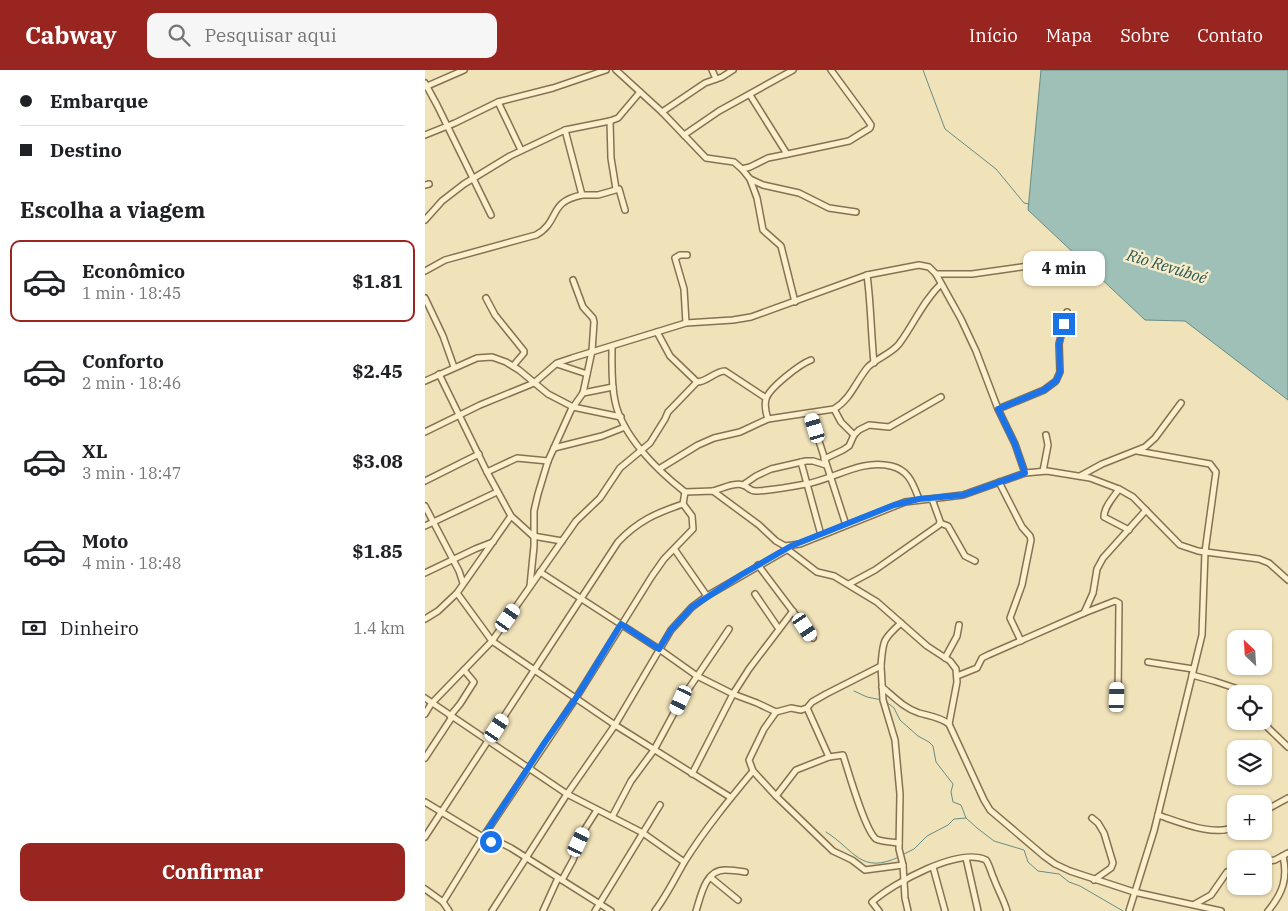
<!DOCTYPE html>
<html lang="pt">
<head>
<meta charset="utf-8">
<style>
  body { margin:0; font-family:"IBM Plex Serif",serif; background:#f6f6f6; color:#202124; height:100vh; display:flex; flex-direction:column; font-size:19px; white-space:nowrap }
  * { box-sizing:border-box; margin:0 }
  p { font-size:16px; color:#757577 }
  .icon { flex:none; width:28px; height:28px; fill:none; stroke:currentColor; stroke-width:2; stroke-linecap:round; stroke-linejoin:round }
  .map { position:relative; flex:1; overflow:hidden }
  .details { display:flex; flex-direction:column; background:#fff; width:425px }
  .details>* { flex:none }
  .banner { display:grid; align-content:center; height:110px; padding:0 20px; background:#fff }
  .needle { width:32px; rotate:335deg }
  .buttons { position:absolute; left:802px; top:560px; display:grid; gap:10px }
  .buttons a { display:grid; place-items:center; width:45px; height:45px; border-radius:10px; background:#fff; box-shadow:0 1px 4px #0004; font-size:25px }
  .end { position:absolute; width:22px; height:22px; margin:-11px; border:6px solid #1a73e8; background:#fff; box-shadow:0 0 0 2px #fff }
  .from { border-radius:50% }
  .bubble { position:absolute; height:35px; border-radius:10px; background:#fff; box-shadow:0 1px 4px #0004; font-size:16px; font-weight:800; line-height:35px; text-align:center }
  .car { position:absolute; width:15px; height:30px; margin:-15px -8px; border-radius:6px; box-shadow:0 0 4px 1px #0007; background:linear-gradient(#fff 24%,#345 0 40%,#fff 0 76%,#345 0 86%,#fff 0) }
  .banner b { display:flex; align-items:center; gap:18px; height:48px; font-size:19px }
  .banner b+b { border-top:1px solid #e0e0e0 }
  .banner i { width:12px; height:12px; background:#202124 }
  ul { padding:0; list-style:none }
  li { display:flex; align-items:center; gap:15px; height:82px; margin:0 10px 8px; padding:0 10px; border:2px solid transparent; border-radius:10px }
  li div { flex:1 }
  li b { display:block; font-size:19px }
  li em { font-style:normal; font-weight:800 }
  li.current { border-color:#992520 }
  li>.icon { width:45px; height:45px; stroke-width:1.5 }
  h2 { padding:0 20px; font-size:22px; line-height:60px }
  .pay { display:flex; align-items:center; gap:12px; height:55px; padding:0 20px; font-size:19px }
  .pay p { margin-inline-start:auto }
  .cta { display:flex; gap:10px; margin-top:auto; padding:10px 20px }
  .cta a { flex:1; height:58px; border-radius:10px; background:#992520; color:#fff; font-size:20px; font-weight:800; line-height:58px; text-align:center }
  header { display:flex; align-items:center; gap:30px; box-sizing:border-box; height:70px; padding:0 25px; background:#992520; color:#fff }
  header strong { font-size:24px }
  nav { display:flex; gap:28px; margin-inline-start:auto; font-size:18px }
  .search { width:350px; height:45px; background:#f6f6f6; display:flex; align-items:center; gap:12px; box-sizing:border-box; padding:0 18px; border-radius:10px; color:#757577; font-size:19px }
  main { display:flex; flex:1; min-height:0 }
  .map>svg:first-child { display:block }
  .water { fill:#9ec0b7; stroke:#668d85 }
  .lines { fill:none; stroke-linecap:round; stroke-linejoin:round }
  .stream { stroke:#668d85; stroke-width:1 }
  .street-casing { stroke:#877153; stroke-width:8 }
  .street { stroke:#fbefcc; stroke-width:5 }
  .route { stroke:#1a73e8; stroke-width:6 }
  .labels { text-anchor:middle; stroke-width:5; stroke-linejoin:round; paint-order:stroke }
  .water-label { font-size:16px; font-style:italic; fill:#275555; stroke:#f7ecc9 }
</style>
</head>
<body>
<header>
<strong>Cabway</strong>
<div class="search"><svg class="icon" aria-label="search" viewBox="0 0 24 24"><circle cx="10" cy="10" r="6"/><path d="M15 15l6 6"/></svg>Pesquisar aqui</div>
<nav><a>Início</a><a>Mapa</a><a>Sobre</a><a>Contato</a></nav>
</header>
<main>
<section class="details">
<div class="banner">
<b><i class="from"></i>Embarque</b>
<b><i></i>Destino</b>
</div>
<h2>Escolha a viagem</h2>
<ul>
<li class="current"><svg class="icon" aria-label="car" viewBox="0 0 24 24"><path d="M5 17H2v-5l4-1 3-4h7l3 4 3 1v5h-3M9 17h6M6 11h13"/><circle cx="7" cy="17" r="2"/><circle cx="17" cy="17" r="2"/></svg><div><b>Econômico</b><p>1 min · 18:45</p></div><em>$1.81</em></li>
<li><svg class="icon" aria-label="car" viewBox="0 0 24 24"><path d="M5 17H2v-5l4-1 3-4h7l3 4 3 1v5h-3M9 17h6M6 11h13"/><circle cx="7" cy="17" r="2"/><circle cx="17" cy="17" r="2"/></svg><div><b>Conforto</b><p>2 min · 18:46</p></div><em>$2.45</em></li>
<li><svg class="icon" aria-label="car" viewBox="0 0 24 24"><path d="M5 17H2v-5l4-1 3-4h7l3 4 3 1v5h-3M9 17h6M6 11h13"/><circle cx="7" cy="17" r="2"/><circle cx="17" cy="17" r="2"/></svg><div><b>XL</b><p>3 min · 18:47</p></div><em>$3.08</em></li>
<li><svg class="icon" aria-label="car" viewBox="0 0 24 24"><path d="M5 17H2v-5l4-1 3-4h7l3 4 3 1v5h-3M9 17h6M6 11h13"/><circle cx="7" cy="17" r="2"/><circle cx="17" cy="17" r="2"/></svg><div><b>Moto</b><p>4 min · 18:48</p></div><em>$1.85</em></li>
</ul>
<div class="pay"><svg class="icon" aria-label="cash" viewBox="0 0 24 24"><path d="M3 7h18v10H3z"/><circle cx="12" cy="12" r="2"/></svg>Dinheiro<p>1.4 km</p></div>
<div class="cta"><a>Confirmar</a></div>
</section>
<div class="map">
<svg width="863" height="841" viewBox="0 0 863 841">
  <rect width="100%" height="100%" fill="#f0e2b9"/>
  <path class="water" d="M616,0H863V330L760,251L720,250L603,140Z"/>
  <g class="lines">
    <g class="stream">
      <path d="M498,0L520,59L571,99L599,133L604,134"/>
      <path d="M429,621L442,627L457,630"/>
      <path d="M460,631L469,638L475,650L493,666L504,672L508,676L511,692L528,714L526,722L528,732L536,735L541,748"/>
      <path d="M401,762C430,780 435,805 474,787"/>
      <path d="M477,785L489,779L502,766L523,755L529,749L541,748L552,758L569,771L599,780L603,792L613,801L634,804L644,812L655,816L698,841"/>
    </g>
    <g class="street-casing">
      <g id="street">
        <path d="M191,0L237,42L281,88L309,92L317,99L325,97L343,88L358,85L424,71L445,58L446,55L442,49L406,0"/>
        <path d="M287,0L291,9"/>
        <path d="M0,13L12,35L66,145"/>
        <path d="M0,17L39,0"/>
        <path d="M325,25L362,84"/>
        <path d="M73,32L96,80"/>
        <path d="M237,42L280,13L297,7L308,0"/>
        <path d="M185,51L186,88L191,119"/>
        <path d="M0,65L30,53L73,32L128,18L181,0"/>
        <path d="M259,65L294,41L368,0"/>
        <path d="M317,99L325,109L338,115L374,123L404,138L431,142"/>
        <path d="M325,109L332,128L338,160L356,176L370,232"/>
        <path d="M0,115L4,114"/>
        <path d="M157,125H173L194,119L200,140"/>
        <path d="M0,150L17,131L39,114L85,86L140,60L185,51L193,48L215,22"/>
        <path d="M0,201L20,190L111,165C136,151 122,132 157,125L140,60"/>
        <path d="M511,204H547L625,193"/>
        <path d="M442,205C446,234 446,264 449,293"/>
        <path d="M0,228L18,266L29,297"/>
        <path d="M61,228L70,245L99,281V283L88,296"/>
        <path d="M261,253L259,219L250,188L255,185H262"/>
        <path d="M232,262L245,286L272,312C282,312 290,301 300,301L341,328"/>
        <path d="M187,277C187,295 186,313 190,331C197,366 233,401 260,422L288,421L334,455L351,471L360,476L375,474L480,432L538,425L600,403L622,401L665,408L694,419L708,427L755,475L773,481L834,489L844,493L863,510"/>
        <path d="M132,294L162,304"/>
        <path d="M14,304L62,402L86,446L108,466L137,471"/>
        <path d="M0,311L52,288L67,287L81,292L94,300L123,324L148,337L196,347"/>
        <path d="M158,323L188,317"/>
        <path d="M409,339L416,352L429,365"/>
        <path d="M573,339L619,320L631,311L635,302L634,274L642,242"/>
        <path d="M385,343L421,455"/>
        <path d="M343,349C341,343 339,336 341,329C344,318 375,294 386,290"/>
        <path d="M0,362L55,335L109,313L132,293L147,288L261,253L308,250L326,247L442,205L494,195L504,197L511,204L536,249L551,281L573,339L590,374L600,403"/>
        <path d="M129,378L177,366L200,357"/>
        <path d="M399,389L418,380L424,376L429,365L434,360L444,355L464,357L516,327"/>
        <path d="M376,392L396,465"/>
        <path d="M234,399L273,375L289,368L315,362L343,349L409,339C426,329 431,311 443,297C452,288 466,284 474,274C489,254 498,231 516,214"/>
        <path d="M618,401L623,375L621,365"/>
        <path d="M62,402L92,388L123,391"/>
        <path d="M655,406L677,394L720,377L730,368L756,333"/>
        <path d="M0,411L54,384"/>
        <path d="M574,412L597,457L605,466L606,470L597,515L585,548L596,571"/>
        <path d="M318,415L331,406L346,399L381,391H388L401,395"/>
        <path d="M694,419C688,428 679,437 679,447L704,460"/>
        <path d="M288,421C296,419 310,412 318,415C324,417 325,422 332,421C348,420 365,417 381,414C410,409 435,389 466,396C484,400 488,414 494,429"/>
        <path d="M0,436L34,501L38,513"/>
        <path d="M515,453L523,456L540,486L550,491"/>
        <path d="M0,456L72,422"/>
        <path d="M362,479L392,502L409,506L452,532L502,576L525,591L531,599L532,612L524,654L559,730L565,740L619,786L630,794L645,801L709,822L796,841"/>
        <path d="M250,480L282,526"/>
        <path d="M333,495L388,568"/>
        <path d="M115,502L234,579L272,606L308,624L332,633L351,642L366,638L376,640L382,638L387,632L401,624L456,596L458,630L470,670L475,724L474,779L478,795L480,828L483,841"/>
        <path d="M0,503L50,479L68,472"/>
        <path d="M424,514L450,500L514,455L515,451L507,429"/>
        <path d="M105,516L109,476V441L113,424L123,391L146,340L158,323L167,281L169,252L168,248L158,237L148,210"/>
        <path d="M32,523L67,571L190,655L305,727"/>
        <path d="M330,524L354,559"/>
        <path d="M659,543L690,531L694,533L693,627"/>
        <path d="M0,549L13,541L32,523L86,446"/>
        <path d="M520,588L532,566L534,555"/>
        <path d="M723,592L768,599"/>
        <path d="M456,596C458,571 457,570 476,553"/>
        <path d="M767,605L789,611L819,621L821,624"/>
        <path d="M532,606L552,598L557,588L563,585L659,543L668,523L672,499L678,488L721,440"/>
        <path d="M457,617C469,627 479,638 494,643C505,646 515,647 524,654"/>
        <path d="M0,628L142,724L218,763L259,792"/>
        <path d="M351,642L339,659L324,690L328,701L351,726L408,781L427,790L440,800L478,795"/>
        <path d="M0,644L6,634L67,571L151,451L175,428L195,398L225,373L240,349L243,342L272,312"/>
        <path d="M25,646L35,634L49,612L39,600"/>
        <path d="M836,651L863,677"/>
        <path d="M404,687L418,685C423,700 440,761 451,769C457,772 468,772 474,773"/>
        <path d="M0,688L27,647"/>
        <path d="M267,704L308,624L324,599L368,541"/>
        <path d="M351,726L371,700L404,687L382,638"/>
        <path d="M0,732L66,772L78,774L86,778L186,841"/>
        <path d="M839,741L863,728"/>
        <path d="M733,745C754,752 791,768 811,756"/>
        <path d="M187,747L206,711L229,680L256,630L304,559"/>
        <path d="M667,748L673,753L679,763L688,793L686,798L669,810"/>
        <path d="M0,767L193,472C213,451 231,443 258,434L260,422"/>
        <path d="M541,788L553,841"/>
        <path d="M839,792L850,790L863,783"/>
        <path d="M508,797L520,841"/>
        <path d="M285,807L313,830"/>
        <path d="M137,810L148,790L158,762L172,740"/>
        <path d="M0,819L18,832L24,841"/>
        <path d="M18,832L58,767L151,628L227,506L239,489L268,459L267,446L258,434"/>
        <path d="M770,834L786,825L802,802L811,798"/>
        <path d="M67,841L142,724L190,655L246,560L267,537L282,526L363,479"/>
        <path d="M118,841L133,808"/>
        <path d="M170,841L235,735"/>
        <path d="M230,841C242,825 250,808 260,791C280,759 304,730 328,701"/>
        <path d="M271,841C276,826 280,800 300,800C307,800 314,801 320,802"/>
        <path d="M454,841L447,832C468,813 534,777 561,790C565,796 566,803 569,809C573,820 579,830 582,841"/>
        <path d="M704,841L729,761L777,565L780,482L791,402L785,394L712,381"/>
        <path d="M843,841C858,823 863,808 858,786"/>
      </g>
    </g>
    <use href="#street" class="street"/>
  </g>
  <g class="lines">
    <path class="route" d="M66,772L58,767L120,672L151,628L196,554L234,579L246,560L267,537L316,505L366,476L469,435L494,429L538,425L600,403L590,374L573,339L619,320L631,311L635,302L634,274L639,254"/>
  </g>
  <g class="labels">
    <g class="water-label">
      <text transform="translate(742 196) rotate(17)" y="6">Rio Revúboé</text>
    </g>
  </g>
</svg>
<div class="buttons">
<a><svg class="needle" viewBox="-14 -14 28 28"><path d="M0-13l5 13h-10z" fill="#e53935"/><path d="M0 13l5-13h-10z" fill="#757577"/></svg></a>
<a><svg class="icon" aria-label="locate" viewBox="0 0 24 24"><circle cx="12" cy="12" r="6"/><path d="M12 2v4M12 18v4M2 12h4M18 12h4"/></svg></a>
<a><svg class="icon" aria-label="layers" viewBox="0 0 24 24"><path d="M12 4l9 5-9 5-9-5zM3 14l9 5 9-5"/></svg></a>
<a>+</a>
<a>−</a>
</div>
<i class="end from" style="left:66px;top:772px"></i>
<i class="end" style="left:639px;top:254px"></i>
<div class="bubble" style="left:598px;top:181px;width:82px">4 min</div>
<i class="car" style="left:390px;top:358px;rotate:343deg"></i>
<i class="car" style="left:83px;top:548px;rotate:35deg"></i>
<i class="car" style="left:380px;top:557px;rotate:146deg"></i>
<i class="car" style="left:692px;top:627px;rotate:2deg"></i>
<i class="car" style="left:256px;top:630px;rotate:205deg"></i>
<i class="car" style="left:72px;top:658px;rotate:33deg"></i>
<i class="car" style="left:154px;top:772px;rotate:25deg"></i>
</div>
</main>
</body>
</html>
